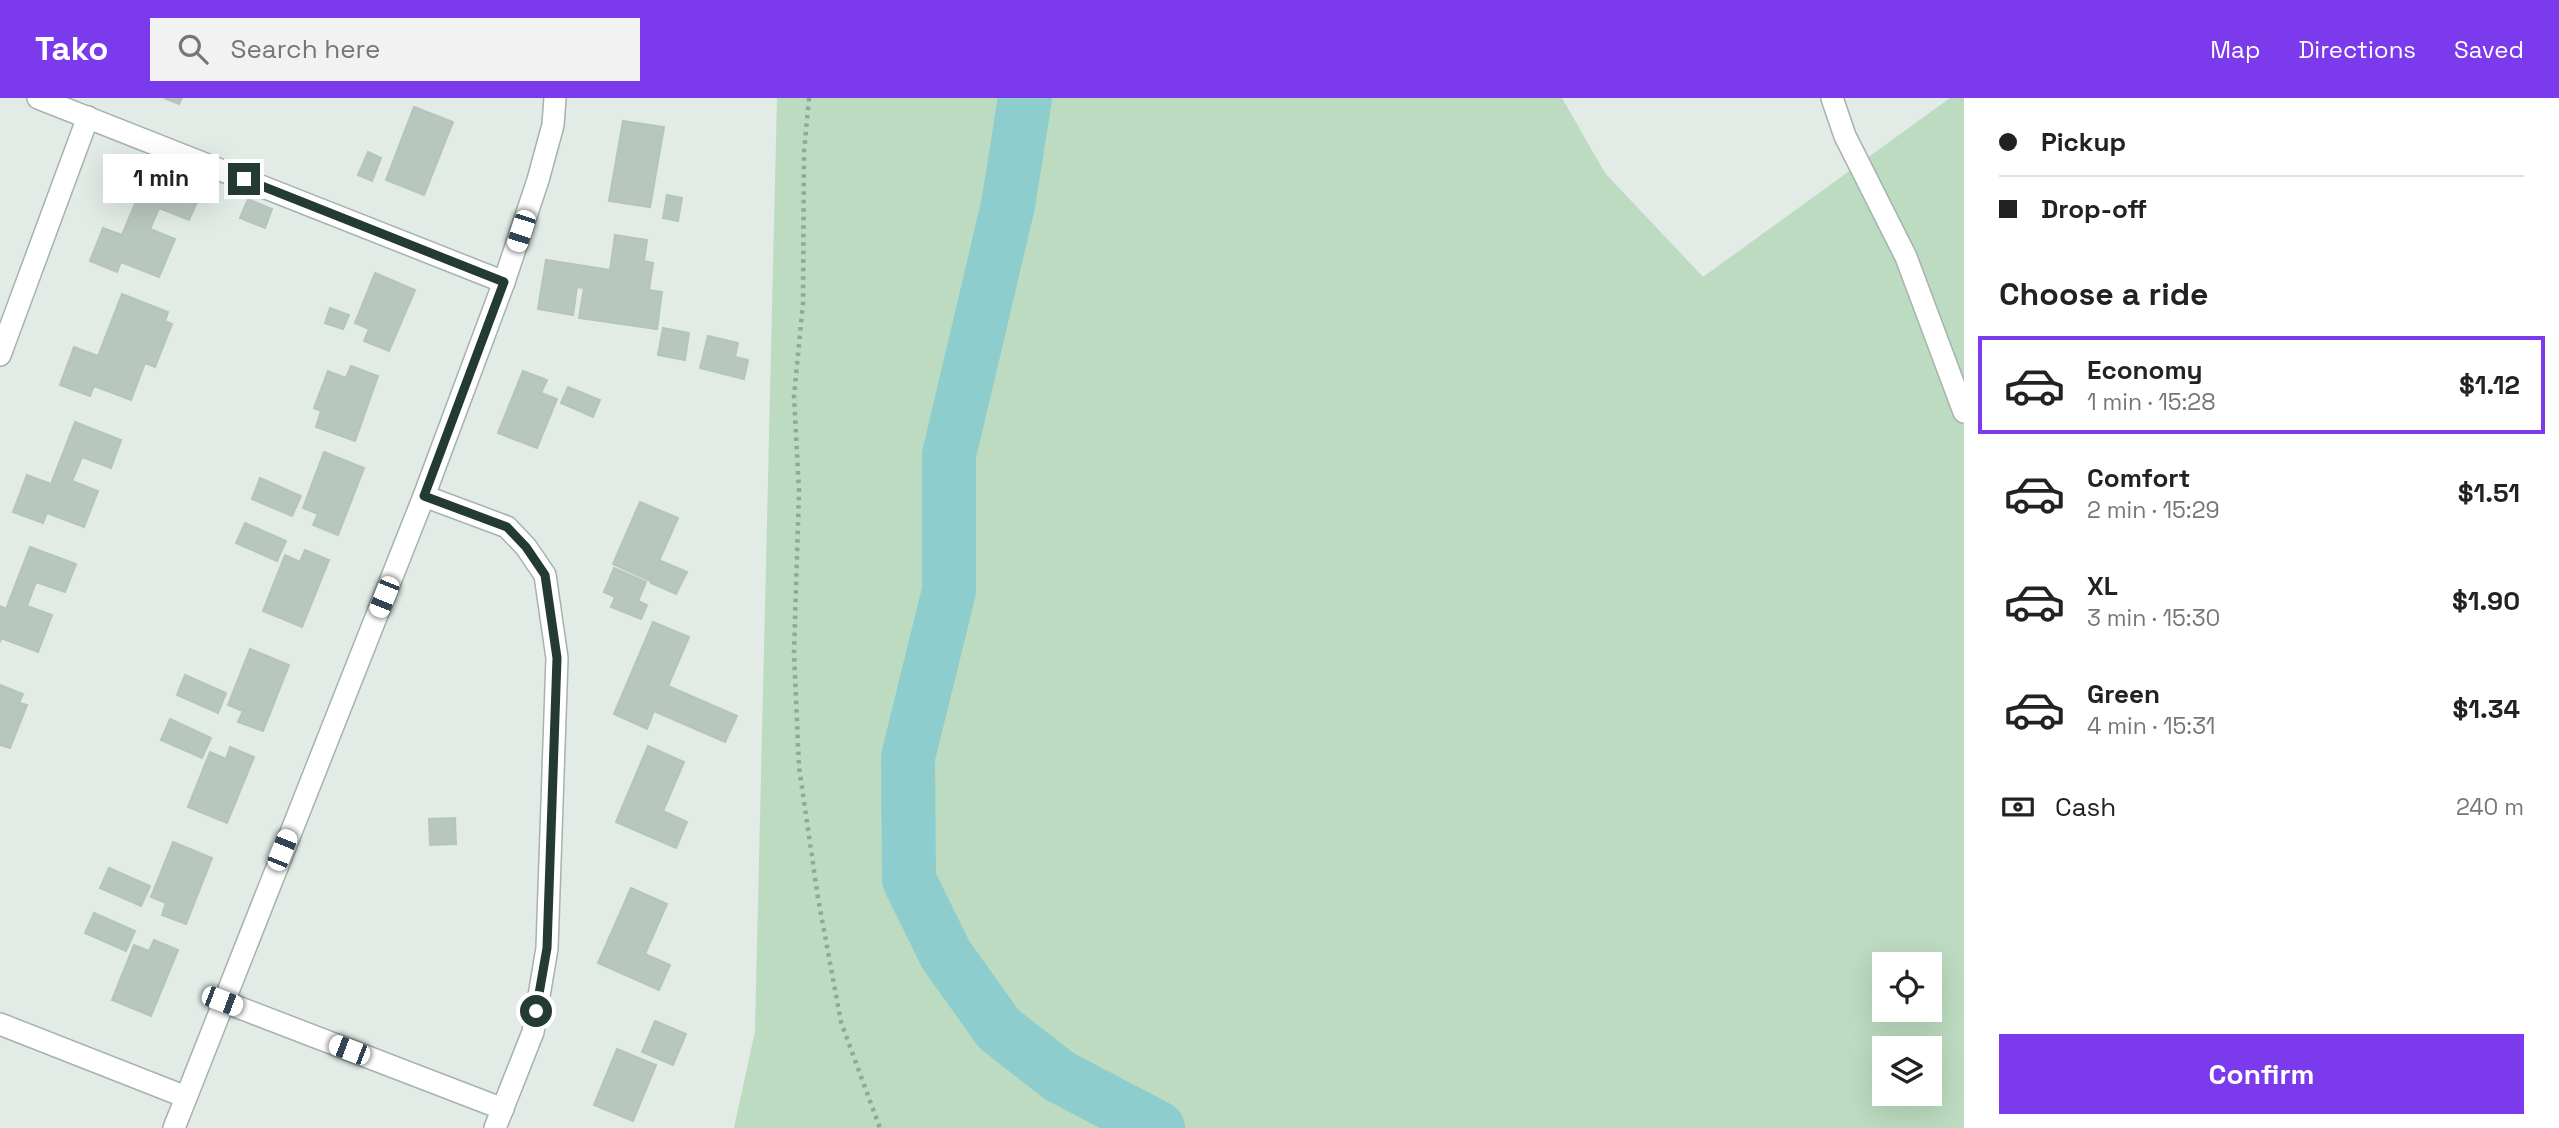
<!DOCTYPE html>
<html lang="en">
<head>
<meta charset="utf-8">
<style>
  body { margin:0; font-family:"Space Grotesk",sans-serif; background:#f2f2f2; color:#222; height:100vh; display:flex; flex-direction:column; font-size:26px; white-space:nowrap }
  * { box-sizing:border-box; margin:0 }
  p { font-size:23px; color:#767676 }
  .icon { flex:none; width:38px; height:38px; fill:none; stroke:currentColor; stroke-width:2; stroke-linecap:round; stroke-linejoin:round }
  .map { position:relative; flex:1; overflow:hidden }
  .sheet { display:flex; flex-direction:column; background:#fff; width:595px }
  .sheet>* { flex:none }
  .hud { display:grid; align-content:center; height:154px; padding:0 35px; background:#fff }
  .controls { position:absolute; left:1872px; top:854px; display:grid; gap:14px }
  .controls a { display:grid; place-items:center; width:70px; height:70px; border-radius:0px; background:#fff; box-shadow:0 7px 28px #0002; font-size:35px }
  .end { position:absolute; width:32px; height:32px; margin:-16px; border:9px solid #233b31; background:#fff; box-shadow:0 0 0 4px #fff }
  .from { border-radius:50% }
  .bubble { position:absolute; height:49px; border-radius:0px; background:#fff; box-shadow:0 7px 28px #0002; font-size:23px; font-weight:700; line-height:49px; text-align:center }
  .car { position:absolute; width:21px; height:42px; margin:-21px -10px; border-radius:9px; box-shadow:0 0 5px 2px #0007; background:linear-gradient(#fff 24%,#345 0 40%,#fff 0 76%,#345 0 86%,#fff 0) }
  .hud b { display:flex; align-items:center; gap:24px; height:66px; font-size:26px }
  .hud b+b { border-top:2px solid #e0e0e0 }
  .hud i { width:18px; height:18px; background:#222 }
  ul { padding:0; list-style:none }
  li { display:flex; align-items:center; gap:21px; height:98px; margin:0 14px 10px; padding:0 21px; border:4px solid transparent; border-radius:0px }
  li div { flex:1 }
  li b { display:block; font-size:26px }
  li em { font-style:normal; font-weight:700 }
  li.on { border-color:#7c3aed }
  li>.icon { width:63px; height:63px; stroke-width:1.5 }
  h2 { padding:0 35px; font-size:32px; line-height:84px }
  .pay { display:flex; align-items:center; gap:18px; height:77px; padding:0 35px; font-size:26px }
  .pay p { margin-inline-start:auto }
  .button { display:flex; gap:14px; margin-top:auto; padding:14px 35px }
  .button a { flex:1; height:80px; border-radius:0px; background:#7c3aed; color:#fff; font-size:28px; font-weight:700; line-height:80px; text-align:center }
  header { display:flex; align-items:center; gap:42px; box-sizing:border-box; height:98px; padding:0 35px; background:#7c3aed; color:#fff }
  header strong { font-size:33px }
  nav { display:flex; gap:38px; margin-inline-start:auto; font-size:24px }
  .search { width:490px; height:63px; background:#f2f2f2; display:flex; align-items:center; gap:18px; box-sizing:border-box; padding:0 24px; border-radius:0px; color:#767676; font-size:26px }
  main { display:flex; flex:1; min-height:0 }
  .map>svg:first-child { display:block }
  .green { fill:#bcdbc0; fill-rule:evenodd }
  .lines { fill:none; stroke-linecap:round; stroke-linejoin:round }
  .river { stroke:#8dcdcd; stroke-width:54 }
  .building { fill:#b7c6be; stroke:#b5c4bc; stroke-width:2 }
  .street-casing { stroke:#a5b3ac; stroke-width:24 }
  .path { stroke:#84ad9a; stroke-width:4.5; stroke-dasharray:3.5 5; stroke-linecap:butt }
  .street { stroke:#fff; stroke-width:21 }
  .route { stroke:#233b31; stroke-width:9 }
</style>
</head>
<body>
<header>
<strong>Tako</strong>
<div class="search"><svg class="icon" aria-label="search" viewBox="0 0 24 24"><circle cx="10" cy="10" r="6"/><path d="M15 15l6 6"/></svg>Search here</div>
<nav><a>Map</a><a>Directions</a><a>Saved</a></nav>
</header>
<main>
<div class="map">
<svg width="1964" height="1030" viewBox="0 0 1964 1030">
  <rect width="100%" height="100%" fill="#e2ebe6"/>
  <path class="green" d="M777,0H1562L1605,75L1703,179L1950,0H1964V1030H734L755,933ZM1885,866H1930V912H1885ZM1885,950H1930V996H1885Z"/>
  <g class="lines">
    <path class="river" d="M1025,0L1008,107L949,357V493L908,659L909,782L946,857L999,931L1059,978L1158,1030"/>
  </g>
  <g class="building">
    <path d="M164,0H182L179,6Z"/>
    <path d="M414,9L453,24L424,97L386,82Z"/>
    <path d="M623,23L664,29L650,109L609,103Z"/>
    <path d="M368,54L381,60L372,83L358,77Z"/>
    <path d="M147,77L200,98L189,122L159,110L150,131L175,141L159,179L121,164L117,174L90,163L103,130L122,137Z"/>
    <path d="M667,97L682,100L678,123L663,120Z"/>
    <path d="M248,101L272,111L265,130L240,120Z"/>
    <path d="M615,137L647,142L644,163L653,165L649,192L662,194L657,231L579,220L584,190L577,189L573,217L538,211L546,162L610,172Z"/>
    <path d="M375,175L415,192L389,253L364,243L369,231L355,225Z"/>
    <path d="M122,196L168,214L165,223L172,226L155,269L145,265L131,302L94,288L90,298L60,287L74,249L98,258Z"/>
    <path d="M330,210L349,217L343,231L325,225Z"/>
    <path d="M663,230L689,235L685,262L658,257Z"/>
    <path d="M708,238L738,245L735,259L748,262L744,281L700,270Z"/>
    <path d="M351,268L378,278L355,343L316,329L321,313L314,310L328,273L346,280Z"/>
    <path d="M523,273L547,282L541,295L557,301L537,350L498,335Z"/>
    <path d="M568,289L600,302L593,319L561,305Z"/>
    <path d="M75,324L121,342L111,370L82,359L72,383L98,393L84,429L47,415L43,425L13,414L27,377L51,386Z"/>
    <path d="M324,354L364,370L338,437L313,427L318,416L303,410Z"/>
    <path d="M260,380L301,398L292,418L252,401Z"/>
    <path d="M640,404L678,420L650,483L613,466Z"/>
    <path d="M245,425L286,443L277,463L236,445Z"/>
    <path d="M30,449L76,466L65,494L36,484L27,508L52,517L38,554L1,540L0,544V508L6,511Z"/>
    <path d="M305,452L329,462L302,529L263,513L285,457L300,464Z"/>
    <path d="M661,463L687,474L676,496L651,485Z"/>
    <path d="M614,470L646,484L638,503L647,507L641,521L611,509L615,499L604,494Z"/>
    <path d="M653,524L689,539L668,588L737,618L725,644L654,613L647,631L614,616Z"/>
    <path d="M250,551L289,567L263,633L238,624L243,613L228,607Z"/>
    <path d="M185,577L226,595L218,615L177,597Z"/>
    <path d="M0,587L23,596L19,605L27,607L10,650L0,647Z"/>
    <path d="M170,621L211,640L202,660L161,642Z"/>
    <path d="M648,648L684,664L663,713L687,724L676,750L616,724Z"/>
    <path d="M230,649L254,659L227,725L188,709L210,654L226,661Z"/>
    <path d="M455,720L456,746L430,747L429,721Z"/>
    <path d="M173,744L212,760L186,826L162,817L166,805L151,799Z"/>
    <path d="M109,770L150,788L141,808L100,790Z"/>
    <path d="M631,790L667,806L645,856L670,867L659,892L598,865Z"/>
    <path d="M94,815L135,833L126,853L85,835Z"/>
    <path d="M154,842L178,852L151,918L112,902L134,847L149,853Z"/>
    <path d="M655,923L686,936L673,967L642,954Z"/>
    <path d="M617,951L656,967L633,1023L594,1007Z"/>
  </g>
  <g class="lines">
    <g class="street-casing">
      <g id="street">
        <path d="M38,0L504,184"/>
        <path d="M1832,0L1845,38L1906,159L1964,314"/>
        <path d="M0,257L88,19"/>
        <path d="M424,398L507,429L526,449L545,477L557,560L547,850L533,934L495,1030"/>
        <path d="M222,903L503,1011"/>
        <path d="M0,926L186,999"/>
        <path d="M174,1030L424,398L504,184L538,82L553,27L555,0"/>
      </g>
    </g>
    <path class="path" d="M809,0L804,54L803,205L794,298L799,393L794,555L799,669L818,800L841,924L880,1030"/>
    <use href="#street" class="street"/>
  </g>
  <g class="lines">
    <path class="route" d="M244,81L504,184L424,398L507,429L526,449L545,477L557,560L547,850L536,913"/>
  </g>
</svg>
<div class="controls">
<a><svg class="icon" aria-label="locate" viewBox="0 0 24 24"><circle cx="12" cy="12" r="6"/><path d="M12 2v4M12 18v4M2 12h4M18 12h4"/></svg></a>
<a><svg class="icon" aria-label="layers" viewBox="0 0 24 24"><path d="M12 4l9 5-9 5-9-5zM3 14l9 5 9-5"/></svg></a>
</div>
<i class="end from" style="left:536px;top:913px"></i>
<i class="end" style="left:244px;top:81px"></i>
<div class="bubble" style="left:103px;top:56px;width:116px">1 min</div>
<i class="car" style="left:521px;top:133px;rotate:198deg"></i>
<i class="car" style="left:384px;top:499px;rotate:202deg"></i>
<i class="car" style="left:282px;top:752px;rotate:22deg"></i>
<i class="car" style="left:222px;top:903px;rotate:111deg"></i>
<i class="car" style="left:349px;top:952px;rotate:291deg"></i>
</div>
<section class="sheet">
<div class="hud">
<b><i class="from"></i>Pickup</b>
<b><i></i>Drop-off</b>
</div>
<h2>Choose a ride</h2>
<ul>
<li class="on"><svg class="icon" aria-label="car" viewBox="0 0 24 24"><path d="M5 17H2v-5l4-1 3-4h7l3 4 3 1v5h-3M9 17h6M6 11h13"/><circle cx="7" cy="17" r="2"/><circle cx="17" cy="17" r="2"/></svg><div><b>Economy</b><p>1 min · 15:28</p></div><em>$1.12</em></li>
<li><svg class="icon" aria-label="car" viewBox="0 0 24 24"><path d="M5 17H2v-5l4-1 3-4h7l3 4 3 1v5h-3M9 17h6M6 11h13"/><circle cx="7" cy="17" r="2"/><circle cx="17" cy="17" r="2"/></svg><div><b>Comfort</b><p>2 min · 15:29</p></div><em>$1.51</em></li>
<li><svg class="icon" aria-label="car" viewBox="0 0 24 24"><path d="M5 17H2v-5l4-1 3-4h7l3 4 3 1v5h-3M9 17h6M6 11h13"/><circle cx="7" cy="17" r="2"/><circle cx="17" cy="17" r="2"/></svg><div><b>XL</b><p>3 min · 15:30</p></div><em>$1.90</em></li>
<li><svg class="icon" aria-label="car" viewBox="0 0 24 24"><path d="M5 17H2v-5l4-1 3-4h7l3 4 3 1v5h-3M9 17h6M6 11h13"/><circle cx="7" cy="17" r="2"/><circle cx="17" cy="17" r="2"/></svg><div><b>Green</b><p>4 min · 15:31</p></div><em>$1.34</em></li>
</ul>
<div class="pay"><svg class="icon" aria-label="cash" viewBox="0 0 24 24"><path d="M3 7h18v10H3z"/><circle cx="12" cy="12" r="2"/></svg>Cash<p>240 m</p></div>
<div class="button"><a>Confirm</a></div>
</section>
</main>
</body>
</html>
